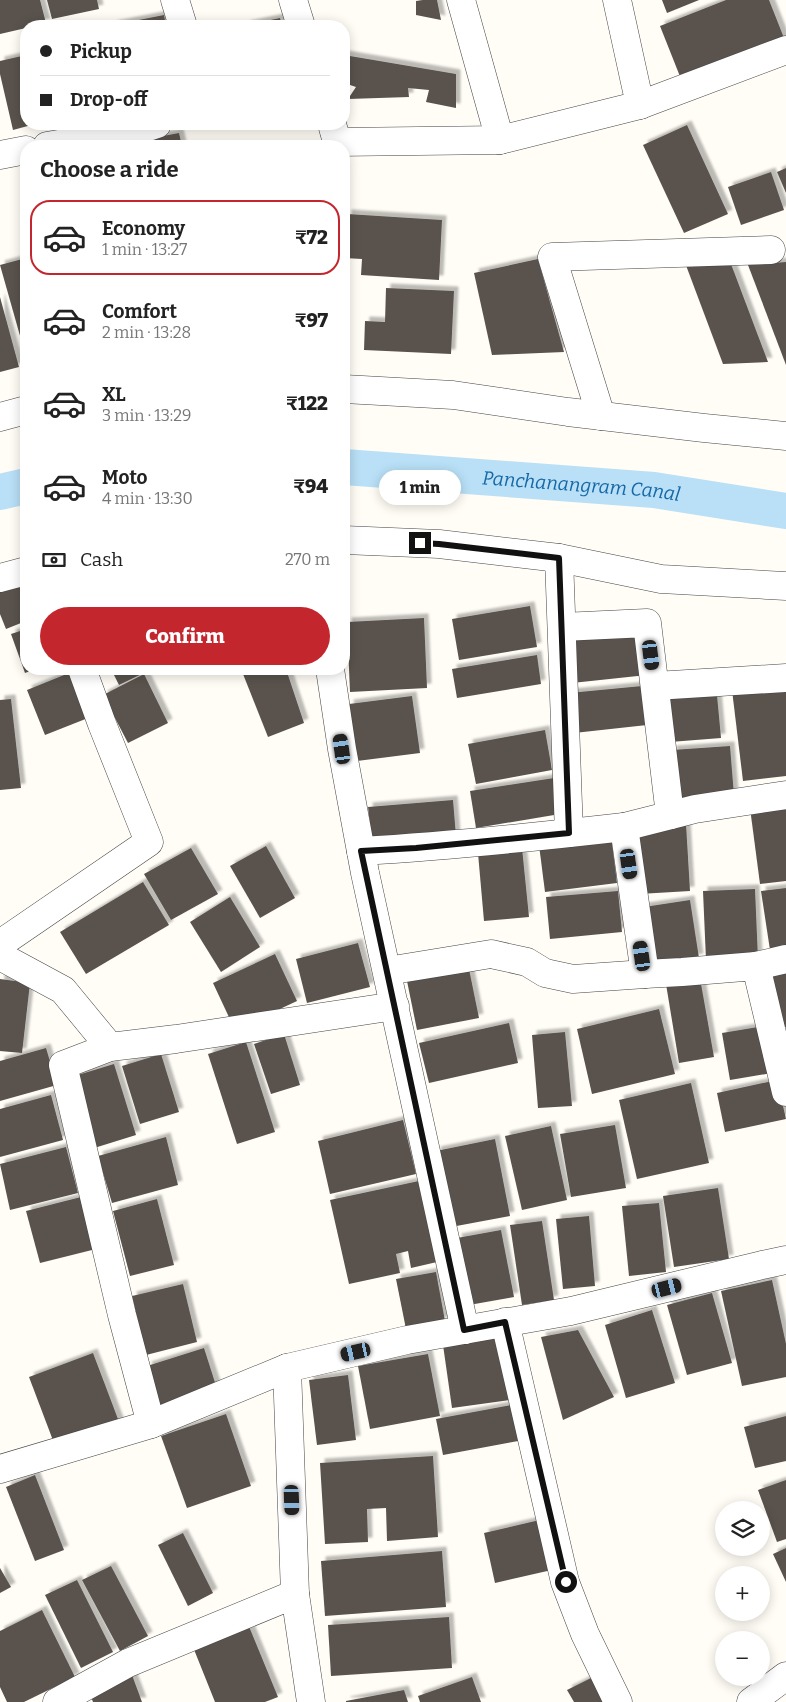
<!DOCTYPE html>
<html lang="en">
<head>
<meta charset="utf-8">
<style>
  body { margin:0; font-family:Bitter,serif; background:#f2f2f2; color:#222; height:100vh; display:flex; flex-direction:column; font-size:19px; white-space:nowrap }
  * { box-sizing:border-box; margin:0 }
  p { font-size:16px; color:#767676 }
  .icon { flex:none; width:28px; height:28px; fill:none; stroke:currentColor; stroke-width:2; stroke-linecap:round; stroke-linejoin:round }
  .map { position:relative; flex:1; overflow:hidden }
  .drawer { position:absolute; left:20px; top:140px; width:330px; height:535px; display:flex; flex-direction:column; background:#fff; border-radius:20px; box-shadow:0 2px 12px #0003 }
  .drawer>* { flex:none }
  .banner { position:absolute; left:20px; top:20px; width:330px; height:110px; border-radius:20px; box-shadow:0 2px 12px #0003; display:grid; align-content:center; height:110px; padding:0 20px; background:#fff }
  .tools { position:absolute; left:715px; top:1501px; display:grid; gap:10px }
  .tools a { display:grid; place-items:center; width:55px; height:55px; border-radius:50%; background:#fff; box-shadow:0 2px 12px #0003; font-size:25px }
  .end { position:absolute; width:22px; height:22px; margin:-11px; border:6px solid #111; background:#fff; box-shadow:0 0 0 2px #fff }
  .from { border-radius:50% }
  .bubble { position:absolute; height:35px; border-radius:18px; background:#fff; box-shadow:0 2px 12px #0003; font-size:16px; font-weight:800; line-height:35px; text-align:center }
  .car { position:absolute; width:15px; height:30px; margin:-15px -8px; border-radius:6px; box-shadow:0 0 4px 1px #0007; background:linear-gradient(#222 24%,#8ab4d8 0 40%,#222 0 76%,#8ab4d8 0 86%,#222 0) }
  .banner b { display:flex; align-items:center; gap:18px; height:48px; font-size:19px }
  .banner b+b { border-top:1px solid #e0e0e0 }
  .banner i { width:12px; height:12px; background:#222 }
  ul { padding:0; list-style:none }
  li { display:flex; align-items:center; gap:15px; height:75px; margin:0 10px 8px; padding:0 10px; border:2px solid transparent; border-radius:20px }
  li div { flex:1 }
  li b { display:block; font-size:19px }
  li em { font-style:normal; font-weight:800 }
  li.selected { border-color:#c4262e }
  li>.icon { width:45px; height:45px; stroke-width:1.5 }
  h2 { padding:0 20px; font-size:22px; line-height:60px }
  .pay { display:flex; align-items:center; gap:12px; height:55px; padding:0 20px; font-size:19px }
  .pay p { margin-inline-start:auto }
  .primary-button { display:flex; gap:10px; margin-top:auto; padding:10px 20px }
  .primary-button a { flex:1; height:58px; border-radius:30px; background:#c4262e; color:#fff; font-size:20px; font-weight:800; line-height:58px; text-align:center }
  .map>svg:first-child { display:block }
  .lines { fill:none; stroke-linecap:round; stroke-linejoin:round }
  .canal { stroke:#b9e0f7; stroke-width:36 }
  .building { fill:#5a524d; filter:url(#shadow) }
  .minor-casing { stroke:#444; stroke-width:29 }
  .minor { stroke:#fff; stroke-width:28 }
  .route { stroke:#111; stroke-width:6 }
  .labels { text-anchor:middle; stroke-width:5; stroke-linejoin:round; paint-order:stroke }
  .water-label { font-size:19px; font-style:italic; fill:#1768a6; stroke:#fff }
</style>
</head>
<body>
<div class="map">
<svg width="786" height="1702" viewBox="0 0 786 1702">
  <defs>
    <filter id="shadow"><feDropShadow dx="4.5" dy="-4.5" stdDeviation="1" flood-color="#0004"/></filter>
  </defs>
  <rect width="100%" height="100%" fill="#fffdf5"/>
  <g class="lines">
    <g class="canal">
      <path id="s1" d="M344,467L654,490L786,511"/>
      <path d="M0,492L26,486"/>
    </g>
  </g>
  <g class="building">
    <path d="M0,0H40L46,23L26,26V28L0,34Z"/>
    <path d="M47,0H97L99,9L52,19Z"/>
    <path d="M423,0H437L441,20L416,15V1Z"/>
    <path d="M662,0H699L667,13Z"/>
    <path d="M726,0H769L786,43L683,84L660,26Z"/>
    <path d="M164,15L166,26H113V25Z"/>
    <path d="M280,18L282,26H246V25Z"/>
    <path d="M26,55V124H35L13,130L0,74V61Z"/>
    <path d="M344,55L456,74V108L426,102L429,90L408,88L409,97L348,99L356,87L344,83Z"/>
    <path d="M687,125L728,214L684,233L643,145Z"/>
    <path d="M179,133L182,146H132L131,142Z"/>
    <path d="M786,168V193L777,172Z"/>
    <path d="M771,172L784,210L741,225L728,187Z"/>
    <path d="M347,214L442,220L439,280L361,275L362,259L344,258Z"/>
    <path d="M728,256L768,362L723,364L684,260Z"/>
    <path d="M26,258V357L0,265Z"/>
    <path d="M538,259L564,352L492,355L474,273Z"/>
    <path d="M786,262V365L748,265Z"/>
    <path d="M386,288L454,291L451,354L364,350L365,321L385,322Z"/>
    <path d="M0,297L19,367L0,372Z"/>
    <path d="M26,571V621L6,629L0,614V581Z"/>
    <path d="M530,606L537,647L459,660L452,619Z"/>
    <path d="M424,618L427,688L350,692L347,622Z"/>
    <path d="M641,627L647,675L572,683L566,636Z"/>
    <path d="M26,629V669H35L25,673L11,634Z"/>
    <path d="M537,655L541,684L457,698L452,669Z"/>
    <path d="M111,669H152L119,685Z"/>
    <path d="M241,669H286L304,723L268,737Z"/>
    <path d="M69,673L88,718L45,735L27,690Z"/>
    <path d="M144,674L168,723L128,743L103,695Z"/>
    <path d="M786,685V776L743,781L732,690Z"/>
    <path d="M642,686L647,725L574,733L569,693Z"/>
    <path d="M717,695L721,738L670,742L666,699Z"/>
    <path d="M412,696L420,753L357,761L349,704Z"/>
    <path d="M11,699L21,788L0,790V700Z"/>
    <path d="M545,730L552,770L476,784L468,744Z"/>
    <path d="M730,746L734,795L675,799L672,750Z"/>
    <path d="M554,778L560,814L476,828L470,791Z"/>
    <path d="M453,800L456,836L372,843L368,807Z"/>
    <path d="M786,804V881L760,884L750,808Z"/>
    <path d="M686,824L690,891L639,894L635,828Z"/>
    <path d="M611,836L617,883L545,892L539,845Z"/>
    <path d="M521,838L529,917L484,921L477,842Z"/>
    <path d="M266,846L295,898L260,918L230,866Z"/>
    <path d="M191,848L218,894L171,920L144,874Z"/>
    <path d="M143,882L169,925L86,974L60,932Z"/>
    <path d="M786,888V948L770,950L761,891Z"/>
    <path d="M755,889L758,959L706,960L703,891Z"/>
    <path d="M618,891L622,932L550,939L546,897Z"/>
    <path d="M230,897L260,947L221,972L190,922Z"/>
    <path d="M690,900L699,958L652,965L644,907Z"/>
    <path d="M358,943L370,987L307,1003L296,959Z"/>
    <path d="M275,954L297,1001L235,1030L213,983Z"/>
    <path d="M786,962V1027L783,1028L770,965Z"/>
    <path d="M469,969L479,1018L417,1030L407,981Z"/>
    <path d="M700,978L714,1057L679,1063L666,984Z"/>
    <path d="M0,979L30,983L22,1053L0,1051Z"/>
    <path d="M659,1009L675,1074L592,1094L577,1029Z"/>
    <path d="M509,1023L518,1063L429,1083L419,1043Z"/>
    <path d="M770,1025L778,1072L730,1080L722,1033Z"/>
    <path d="M565,1032L572,1106L538,1108L532,1035Z"/>
    <path d="M284,1034L300,1085L271,1094L254,1044Z"/>
    <path d="M246,1042L275,1132L237,1144L208,1054Z"/>
    <path d="M46,1048L57,1085L0,1101V1061Z"/>
    <path d="M161,1054L179,1112L140,1124L122,1066Z"/>
    <path d="M114,1064L136,1135L91,1149L68,1078Z"/>
    <path d="M777,1080L786,1119L725,1132L717,1093Z"/>
    <path d="M691,1083L709,1163L637,1179L619,1100Z"/>
    <path d="M51,1095L63,1140L0,1157V1109Z"/>
    <path d="M403,1120L416,1174L330,1194L318,1141Z"/>
    <path d="M615,1125L626,1188L571,1197L560,1134Z"/>
    <path d="M551,1126L567,1200L522,1210L505,1136Z"/>
    <path d="M166,1137L178,1185L112,1203L98,1156Z"/>
    <path d="M495,1139L510,1216L451,1227L436,1151Z"/>
    <path d="M66,1147L78,1193L10,1210L0,1164Z"/>
    <path d="M419,1181L437,1262L411,1268L408,1251L396,1254L400,1273L349,1284L330,1200Z"/>
    <path d="M718,1188L729,1259L674,1267L663,1196Z"/>
    <path d="M85,1196L100,1248L40,1263L26,1211Z"/>
    <path d="M157,1199L174,1265L130,1276L113,1211Z"/>
    <path d="M659,1203L666,1272L629,1276L622,1206Z"/>
    <path d="M589,1216L595,1286L563,1289L556,1219Z"/>
    <path d="M542,1221L554,1300L522,1305L510,1225Z"/>
    <path d="M501,1230L514,1297L469,1305L457,1238Z"/>
    <path d="M436,1272L445,1321L406,1329L396,1279Z"/>
    <path d="M772,1280L786,1344V1377L742,1386L721,1291Z"/>
    <path d="M183,1284L197,1342L146,1355L132,1296Z"/>
    <path d="M712,1293L732,1363L687,1375L667,1305Z"/>
    <path d="M652,1310L675,1383L626,1398L605,1325Z"/>
    <path d="M578,1330L614,1397L563,1420L541,1337Z"/>
    <path d="M501,1337L510,1400L452,1408L443,1345Z"/>
    <path d="M204,1348L219,1395L162,1413L147,1366Z"/>
    <path d="M93,1353L121,1427L57,1451L29,1377Z"/>
    <path d="M428,1354L440,1416L370,1429L358,1366Z"/>
    <path d="M348,1375L356,1440L317,1445L309,1380Z"/>
    <path d="M522,1403L529,1439L443,1455L436,1419Z"/>
    <path d="M226,1414L251,1486L187,1508L161,1436Z"/>
    <path d="M786,1416V1461L755,1468L744,1427Z"/>
    <path d="M433,1456L438,1537L387,1541L386,1508L367,1509L368,1542L325,1544L320,1463Z"/>
    <path d="M35,1475L64,1550L35,1561L6,1487Z"/>
    <path d="M786,1480V1539L777,1542L758,1490Z"/>
    <path d="M544,1519L556,1569L495,1583L484,1533Z"/>
    <path d="M183,1533L213,1593L188,1606L158,1545Z"/>
    <path d="M786,1548V1582L773,1554Z"/>
    <path d="M442,1551L446,1607L325,1616L321,1561Z"/>
    <path d="M111,1566L148,1636L120,1651L82,1580Z"/>
    <path d="M0,1568L11,1587L0,1593Z"/>
    <path d="M77,1580L113,1652L81,1668L45,1595Z"/>
    <path d="M42,1610L75,1677L24,1702H7L0,1687V1631Z"/>
    <path d="M449,1617L452,1668L331,1676L328,1625Z"/>
    <path d="M248,1624L278,1697L265,1702H215L193,1647Z"/>
    <path d="M132,1675L142,1702H93L89,1691Z"/>
    <path d="M597,1675L611,1702H574L567,1690Z"/>
    <path d="M472,1677L481,1702H420L418,1696Z"/>
    <path d="M404,1690L408,1702H346V1701Z"/>
  </g>
  <g class="lines">
    <g class="minor-casing">
      <g id="minor">
        <path d="M175,0L183,26"/>
        <path d="M293,0L301,26"/>
        <path d="M461,0L500,140"/>
        <path d="M640,105L786,50"/>
        <path d="M332,124L337,142L500,140L640,105L617,0"/>
        <path d="M47,146L139,130L157,124"/>
        <path d="M0,155L26,150"/>
        <path d="M344,389L453,395L568,412L704,428L786,436"/>
        <path d="M601,416L552,257L771,250"/>
        <path d="M0,417L26,410"/>
        <path d="M344,540L439,544L559,558L661,579L786,586"/>
        <path d="M559,558L569,833"/>
        <path d="M0,578L26,571"/>
        <path d="M562,627L647,623L670,815"/>
        <path d="M330,669L342,749L365,873L465,1330"/>
        <path d="M655,686L786,678"/>
        <path d="M786,795L695,809L624,827L645,974L682,972L756,966L786,1092"/>
        <path d="M361,851C449,846 536,837 624,827"/>
        <path d="M0,944L149,842L102,724L82,669"/>
        <path d="M0,956L63,990L110,1047"/>
        <path d="M756,966L786,959"/>
        <path d="M387,971L491,954L527,962L545,973L573,979L645,974"/>
        <path d="M505,1322L565,1582L585,1634L618,1702"/>
        <path d="M287,1368L295,1594"/>
        <path d="M151,1424L122,1315L63,1065L110,1047L176,1039L395,1006"/>
        <path d="M0,1469L151,1424L287,1368L407,1340L571,1311L762,1265L786,1260"/>
        <path d="M57,1702L128,1663L295,1594L311,1702"/>
        <path d="M751,1702L786,1676"/>
      </g>
    </g>
    <use href="#minor" class="minor"/>
  </g>
  <g class="lines">
    <path class="route" d="M420,543L439,544L559,558L569,833L416,848L361,851L464,1330L505,1322L566,1582"/>
  </g>
  <g class="labels">
    <g class="water-label">
      <text dy="7" stroke="none"><textPath href="#s1" startOffset="238">Panchanangram Canal</textPath></text>
    </g>
  </g>
</svg>
<div class="tools">
<a><svg class="icon" aria-label="layers" viewBox="0 0 24 24"><path d="M12 4l9 5-9 5-9-5zM3 14l9 5 9-5"/></svg></a>
<a>+</a>
<a>−</a>
</div>
<i class="end from" style="left:566px;top:1582px"></i>
<i class="end" style="left:420px;top:543px"></i>
<div class="bubble" style="left:379px;top:470px;width:82px">1 min</div>
<i class="car" style="left:651px;top:655px;rotate:173deg"></i>
<i class="car" style="left:342px;top:749px;rotate:352deg"></i>
<i class="car" style="left:629px;top:864px;rotate:172deg"></i>
<i class="car" style="left:642px;top:956px;rotate:352deg"></i>
<i class="car" style="left:667px;top:1288px;rotate:76deg"></i>
<i class="car" style="left:356px;top:1352px;rotate:257deg"></i>
<i class="car" style="left:292px;top:1500px;rotate:178deg"></i>
<div class="banner">
<b><i class="from"></i>Pickup</b>
<b><i></i>Drop-off</b>
</div>
<section class="drawer">
<h2>Choose a ride</h2>
<ul>
<li class="selected"><svg class="icon" aria-label="car" viewBox="0 0 24 24"><path d="M5 17H2v-5l4-1 3-4h7l3 4 3 1v5h-3M9 17h6M6 11h13"/><circle cx="7" cy="17" r="2"/><circle cx="17" cy="17" r="2"/></svg><div><b>Economy</b><p>1 min · 13:27</p></div><em>₹72</em></li>
<li><svg class="icon" aria-label="car" viewBox="0 0 24 24"><path d="M5 17H2v-5l4-1 3-4h7l3 4 3 1v5h-3M9 17h6M6 11h13"/><circle cx="7" cy="17" r="2"/><circle cx="17" cy="17" r="2"/></svg><div><b>Comfort</b><p>2 min · 13:28</p></div><em>₹97</em></li>
<li><svg class="icon" aria-label="car" viewBox="0 0 24 24"><path d="M5 17H2v-5l4-1 3-4h7l3 4 3 1v5h-3M9 17h6M6 11h13"/><circle cx="7" cy="17" r="2"/><circle cx="17" cy="17" r="2"/></svg><div><b>XL</b><p>3 min · 13:29</p></div><em>₹122</em></li>
<li><svg class="icon" aria-label="car" viewBox="0 0 24 24"><path d="M5 17H2v-5l4-1 3-4h7l3 4 3 1v5h-3M9 17h6M6 11h13"/><circle cx="7" cy="17" r="2"/><circle cx="17" cy="17" r="2"/></svg><div><b>Moto</b><p>4 min · 13:30</p></div><em>₹94</em></li>
</ul>
<div class="pay"><svg class="icon" aria-label="cash" viewBox="0 0 24 24"><path d="M3 7h18v10H3z"/><circle cx="12" cy="12" r="2"/></svg>Cash<p>270 m</p></div>
<div class="primary-button"><a>Confirm</a></div>
</section>
</div>
</body>
</html>
